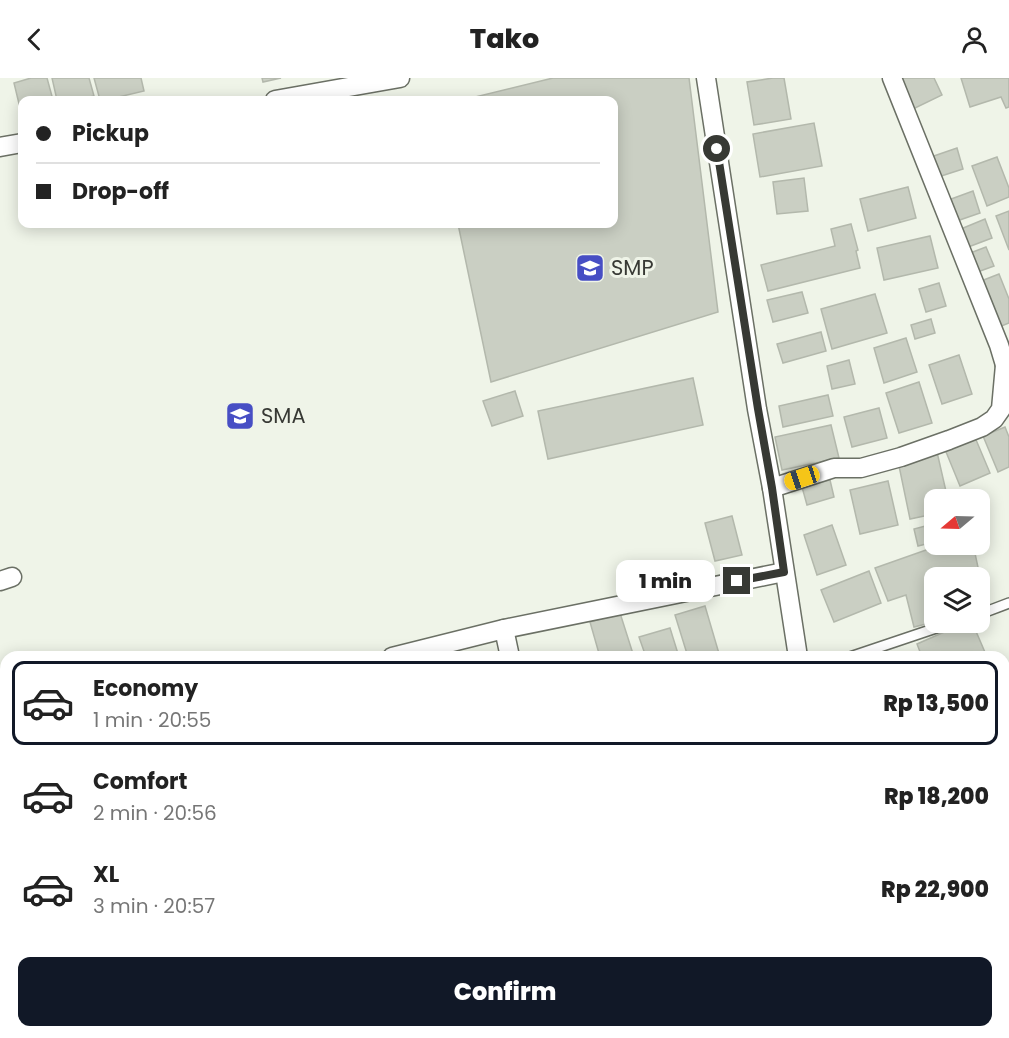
<!DOCTYPE html>
<html lang="en">
<head>
<meta charset="utf-8">
<style>
  body { margin:0; font-family:Poppins,sans-serif; background:#f2f2f2; color:#222; height:100vh; display:flex; flex-direction:column; font-size:22px; white-space:nowrap }
  * { box-sizing:border-box; margin:0 }
  p { font-size:20px; color:#767676 }
  .icon { flex:none; width:33px; height:33px; fill:none; stroke:currentColor; stroke-width:2; stroke-linecap:round; stroke-linejoin:round }
  .map { position:relative; flex:1; overflow:hidden }
  .panel { position:absolute; left:0px; top:573px; width:1010px; height:387px; display:flex; flex-direction:column; background:#fff; border-radius:18px 18px 0 0; box-shadow:0 3px 15px #0003 }
  .panel>* { flex:none }
  .top-card { position:absolute; left:18px; top:18px; width:600px; height:132px; border-radius:12px; box-shadow:0 3px 15px #0003; display:grid; align-content:center; height:132px; padding:0 18px; background:#fff }
  .needle { width:39px; rotate:251deg }
  .controls { position:absolute; left:924px; top:411px; display:grid; gap:12px }
  .controls a { display:grid; place-items:center; width:66px; height:66px; border-radius:12px; background:#fff; box-shadow:0 3px 15px #0003; font-size:30px }
  .end { position:absolute; width:27px; height:27px; margin:-14px; border:8px solid #373934; background:#fff; box-shadow:0 0 0 3px #fff }
  .from { border-radius:50% }
  .bubble { position:absolute; height:42px; border-radius:12px; background:#fff; box-shadow:0 3px 15px #0003; font-size:20px; font-weight:800; line-height:42px; text-align:center }
  .car { position:absolute; width:18px; height:36px; margin:-18px -9px; border-radius:8px; box-shadow:0 0 4px 2px #0007; background:linear-gradient(#f5c518 24%,#345 0 40%,#f5c518 0 76%,#345 0 86%,#f5c518 0) }
  .top-card b { display:flex; align-items:center; gap:21px; height:57px; font-size:22px }
  .top-card b+b { border-top:2px solid #e0e0e0 }
  .top-card i { width:15px; height:15px; background:#222 }
  ul { padding:10px 0 0; list-style:none }
  li { display:flex; align-items:center; gap:18px; height:84px; margin:0 12px 9px; padding:0 6px; border:3px solid transparent; border-radius:12px }
  li div { flex:1 }
  li b { display:block; font-size:22px }
  li em { font-style:normal; font-weight:800 }
  li.on { border-color:#111827 }
  li>.icon { width:54px; height:54px; stroke-width:1.5 }
  .primary-button { display:flex; gap:12px; margin-top:auto; padding:12px 18px }
  .primary-button a { flex:1; height:69px; border-radius:12px; background:#111827; color:#fff; font-size:24px; font-weight:800; line-height:69px; text-align:center }
  header { display:flex; justify-content:space-between; align-items:center; height:78px; padding:0 18px; background:#fff; font-size:27px; font-weight:800 }
  .map>svg:first-child { display:block }
  .building { fill:#cacfc3; stroke:#b3b8ac; stroke-width:1.5 }
  .lines { fill:none; stroke-linecap:round; stroke-linejoin:round }
  .service-casing { stroke:#6b7065; stroke-width:12 }
  .minor-casing { stroke:#6b7065; stroke-width:21 }
  .service { stroke:#fff; stroke-width:9 }
  .minor { stroke:#fff; stroke-width:18 }
  .route { stroke:#373934; stroke-width:8 }
  .labels { text-anchor:middle; stroke-width:6; stroke-linejoin:round; paint-order:stroke }
  .poi-label { font-size:21px; fill:#373934; stroke:#eff4e8; text-anchor:start }
</style>
</head>
<body>
<header><svg class="icon" aria-label="back" viewBox="0 0 24 24"><path d="M15 5l-7 7 7 7"/></svg>Tako<svg class="icon" aria-label="person" viewBox="0 0 24 24"><circle cx="12" cy="8" r="4"/><path d="M4 21q1-7 8-7t8 7"/></svg></header>
<div class="map">
<svg width="1009" height="960" viewBox="0 0 1009 960">
  <rect width="100%" height="100%" fill="#eff4e8"/>
  <g class="building">
    <path d="M31,0H47L53,22H22V33L21,34L14,5Z"/>
    <path d="M52,0H89L94,18L77,22H57Z"/>
    <path d="M94,0H141L144,13L106,22H100Z"/>
    <path d="M262,0H281L263,4Z"/>
    <path d="M553,0H689L718,234L491,304L458,146H614V22H463Z"/>
    <path d="M773,0H784L791,41L754,47L747,4Z"/>
    <path d="M896,0H934L942,17L911,32Z"/>
    <path d="M961,0H1009V29L1006,30L1001,19L970,29Z"/>
    <path d="M814,45L822,88L760,99L753,56Z"/>
    <path d="M957,70L963,91L935,100L928,80Z"/>
    <path d="M997,79L1009,110V119L987,128L972,88Z"/>
    <path d="M804,100L808,133L777,136L773,104Z"/>
    <path d="M908,109L916,140L868,153L860,121Z"/>
    <path d="M973,113L980,135L951,145L943,124Z"/>
    <path d="M1009,133V172L996,138Z"/>
    <path d="M985,141L992,160L963,171L956,153Z"/>
    <path d="M851,146L858,172L856,173L860,190L768,213L761,187L835,168L831,151Z"/>
    <path d="M930,158L938,190L884,202L877,170Z"/>
    <path d="M986,169L994,188L972,196L965,177Z"/>
    <path d="M999,196L1009,221V245L994,251L976,205Z"/>
    <path d="M939,205L946,228L926,234L919,211Z"/>
    <path d="M802,214L808,235L773,244L767,222Z"/>
    <path d="M875,216L887,255L832,271L821,231Z"/>
    <path d="M931,241L935,255L915,261L911,247Z"/>
    <path d="M821,254L826,273L783,285L777,266Z"/>
    <path d="M906,260L917,294L884,305L874,270Z"/>
    <path d="M959,277L972,316L942,326L929,287Z"/>
    <path d="M849,282L855,306L832,311L827,288Z"/>
    <path d="M693,300L703,347L548,381L538,333Z"/>
    <path d="M919,304L932,345L899,355L886,315Z"/>
    <path d="M515,313L523,338L492,348L483,323Z"/>
    <path d="M828,317L833,338L783,349L779,328Z"/>
    <path d="M879,330L887,360L852,369L844,339Z"/>
    <path d="M831,347L839,380L782,392L775,359Z"/>
    <path d="M1005,349L1009,359V389L998,394L983,358Z"/>
    <path d="M974,357L990,395L960,408L944,369Z"/>
    <path d="M937,374L948,422H934V436L910,441L898,383Z"/>
    <path d="M830,402L834,419L807,427L802,409Z"/>
    <path d="M888,403L898,447L860,456L850,412Z"/>
    <path d="M732,438L742,477L715,483L705,445Z"/>
    <path d="M933,446L934,464L918,468L914,451Z"/>
    <path d="M832,447L846,487L817,497L804,457Z"/>
    <path d="M943,466H973L979,494L962,500H934V544L914,549L906,517L888,523L875,490Z"/>
    <path d="M869,493L881,525L834,544L821,512Z"/>
    <path d="M705,528L720,579H688L675,537Z"/>
    <path d="M620,535L634,579H600L590,544Z"/>
    <path d="M967,544H972L987,579H922L917,566Z"/>
    <path d="M670,550L679,579H646L639,559Z"/>
    <path d="M6,789V812L0,794V791Z"/>
    <path d="M0,801L6,819V837L0,839Z"/>
    <path d="M5,931L6,954H10L11,960H0V932Z"/>
    <path d="M246,954H276V960H245Z"/>
    <path d="M285,954H312L311,960H284Z"/>
    <path d="M314,954H347V960H313Z"/>
    <path d="M349,954H382L381,960H349Z"/>
    <path d="M385,954H419L425,955L424,960H384Z"/>
    <path d="M475,954H512L520,955V960H474Z"/>
    <path d="M560,954H603L602,960L560,959Z"/>
    <path d="M604,954H649L648,960H603Z"/>
    <path d="M656,954H684L683,960H655Z"/>
    <path d="M734,954H820L821,960H735Z"/>
    <path d="M863,954H972L973,960H864Z"/>
  </g>
  <g class="lines">
    <g class="service-casing">
      <g id="service">
        <path d="M980,536L1009,525"/>
        <path d="M850,579L954,544"/>
      </g>
    </g>
    <g class="minor-casing">
      <g id="minor">
        <path d="M706,0L757,331L772,410L798,579"/>
        <path d="M892,0L999,267L1005,287L1009,285"/>
        <path d="M275,22L400,0"/>
        <path d="M0,69L22,65"/>
        <path d="M772,410L834,390H861L901,379L949,362L982,349L994,341L1001,331L1005,287"/>
        <path d="M0,503L12,499"/>
        <path d="M504,551L510,579"/>
        <path d="M392,579L504,551L784,494"/>
        <path d="M0,633L6,637"/>
        <path d="M457,954L458,960"/>
        <path d="M846,954V960"/>
        <path d="M126,960L139,954"/>
        <path d="M236,960V954"/>
        <path d="M544,960L545,954"/>
      </g>
    </g>
    <use href="#service" class="service"/>
    <use href="#minor" class="minor"/>
  </g>
  <g class="lines">
    <path class="route" d="M717,71L758,331L772,410L784,494L737,503"/>
  </g>
  <defs>
    <g id="school-square" transform="scale(1.5)"><rect x="-9" y="-9" width="18" height="18" rx="4" fill="#474ec4" stroke="#eff4e8"/><path d="M0-5L7-2L0 1L-7-2ZM-4 1L0 2.5L4 1V4Q0 6-4 4Z" fill="#fff"/></g>
  </defs>
  <g fill-rule="evenodd">
    <use href="#school-square" x="590" y="190"/>
    <use href="#school-square" x="240" y="338"/>
  </g>
  <g class="labels">
    <g class="poi-label">
      <text x="611" y="197">SMP</text>
      <text x="261" y="345">SMA</text>
    </g>
  </g>
</svg>
<div class="controls">
<a><svg class="needle" viewBox="-14 -14 28 28"><path d="M0-13l5 13h-10z" fill="#e53935"/><path d="M0 13l5-13h-10z" fill="#767676"/></svg></a>
<a><svg class="icon" aria-label="layers" viewBox="0 0 24 24"><path d="M12 4l9 5-9 5-9-5zM3 14l9 5 9-5"/></svg></a>
</div>
<i class="end from" style="left:717px;top:71px"></i>
<i class="end" style="left:737px;top:503px"></i>
<div class="bubble" style="left:616px;top:482px;width:99px">1 min</div>
<i class="car" style="left:802px;top:400px;rotate:252deg"></i>
<div class="top-card">
<b><i class="from"></i>Pickup</b>
<b><i></i>Drop-off</b>
</div>
<section class="panel">
<ul>
<li class="on"><svg class="icon" aria-label="car" viewBox="0 0 24 24"><path d="M5 17H2v-5l4-1 3-4h7l3 4 3 1v5h-3M9 17h6M6 11h13"/><circle cx="7" cy="17" r="2"/><circle cx="17" cy="17" r="2"/></svg><div><b>Economy</b><p>1 min · 20:55</p></div><em>Rp 13,500</em></li>
<li><svg class="icon" aria-label="car" viewBox="0 0 24 24"><path d="M5 17H2v-5l4-1 3-4h7l3 4 3 1v5h-3M9 17h6M6 11h13"/><circle cx="7" cy="17" r="2"/><circle cx="17" cy="17" r="2"/></svg><div><b>Comfort</b><p>2 min · 20:56</p></div><em>Rp 18,200</em></li>
<li><svg class="icon" aria-label="car" viewBox="0 0 24 24"><path d="M5 17H2v-5l4-1 3-4h7l3 4 3 1v5h-3M9 17h6M6 11h13"/><circle cx="7" cy="17" r="2"/><circle cx="17" cy="17" r="2"/></svg><div><b>XL</b><p>3 min · 20:57</p></div><em>Rp 22,900</em></li>
</ul>
<div class="primary-button"><a>Confirm</a></div>
</section>
</div>
</body>
</html>
